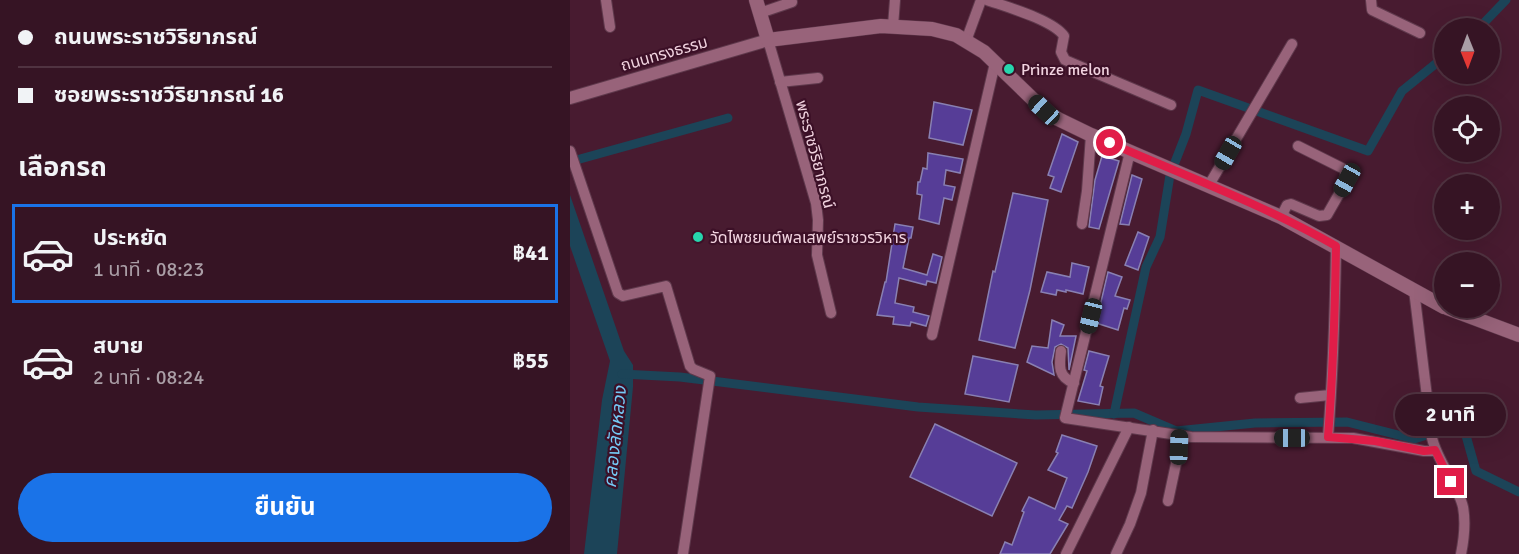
<!DOCTYPE html>
<html lang="th">
<head>
<meta charset="utf-8">
<style>
  body { margin:0; font-family:Signika,"Noto Sans Thai",sans-serif; background:#412131; color:#f1f3f6; height:100vh; display:flex; flex-direction:column; font-size:22px; white-space:nowrap }
  * { box-sizing:border-box; margin:0 }
  p { font-size:20px; color:#aa9ea6 }
  .icon { flex:none; width:33px; height:33px; fill:none; stroke:currentColor; stroke-width:2; stroke-linecap:round; stroke-linejoin:round }
  .map { position:relative; flex:1; overflow:hidden }
  .sheet { display:flex; flex-direction:column; background:#361424; width:570px }
  .sheet>* { flex:none }
  .hud { display:grid; align-content:center; height:132px; padding:0 18px; background:#361424 }
  .needle { width:39px; rotate:179deg }
  .fabs { position:absolute; left:864px; top:18px; display:grid; gap:12px }
  .fabs a { display:grid; place-items:center; width:66px; height:66px; border-radius:50%; background:#361424; box-shadow:0 6px 24px #0002,0 0 0 2px #503341; font-size:30px }
  .end { position:absolute; width:27px; height:27px; margin:-14px; border:8px solid #e11d48; background:#fff; box-shadow:0 0 0 3px #fff }
  .from { border-radius:50% }
  .bubble { position:absolute; height:42px; border-radius:21px; background:#361424; box-shadow:0 6px 24px #0002,0 0 0 2px #503341; font-size:20px; font-weight:700; line-height:42px; text-align:center }
  .car { position:absolute; width:18px; height:36px; margin:-18px -9px; border-radius:8px; box-shadow:0 0 4px 2px #0007; background:linear-gradient(#222 24%,#8ab4d8 0 40%,#222 0 76%,#8ab4d8 0 86%,#222 0) }
  .hud b { display:flex; align-items:center; gap:21px; height:57px; font-size:22px }
  .hud b+b { border-top:2px solid #503341 }
  .hud i { width:15px; height:15px; background:#f1f3f6 }
  ul { padding:0; list-style:none }
  li { display:flex; align-items:center; gap:18px; height:99px; margin:0 12px 9px; padding:0 6px; border:3px solid transparent; border-radius:0px }
  li div { flex:1 }
  li b { display:block; font-size:22px }
  li em { font-style:normal; font-weight:700 }
  li.selected { border-color:#1a73e8 }
  li>.icon { width:54px; height:54px; stroke-width:1.5 }
  h2 { padding:0 18px; font-size:27px; line-height:72px }
  .cta { display:flex; gap:12px; margin-top:auto; padding:12px 18px }
  .cta a { flex:1; height:69px; border-radius:36px; background:#1a73e8; color:#fff; font-size:24px; font-weight:700; line-height:69px; text-align:center }
  main { display:flex; flex:1; min-height:0 }
  .map>svg:first-child { display:block }
  .water { fill:#1c4458 }
  .lines { fill:none; stroke-linecap:round; stroke-linejoin:round }
  .canal { stroke:#1c4458; stroke-width:9 }
  .building { fill:#563d97; stroke:#8980b2; stroke-width:1.5 }
  .minor-casing { stroke:#5f394c; stroke-width:12 }
  .tertiary-casing { stroke:#5f394c; stroke-width:14 }
  .secondary-casing { stroke:#5f394c; stroke-width:15 }
  .minor { stroke:#98637a; stroke-width:10 }
  .tertiary { stroke:#98637a; stroke-width:12 }
  .secondary { stroke:#98637a; stroke-width:14 }
  .route { stroke:#e11d48; stroke-width:8 }
  .poi-dot { fill:#27d5ad; stroke:#3c1027; stroke-width:2 }
  .labels { text-anchor:middle; stroke-width:4.5; stroke-linejoin:round; paint-order:stroke }
  .street-label { font-size:16px; fill:#f2d4e0; stroke:#3c1027 }
  .poi-label { font-size:16px; fill:#f2d4e0; stroke:#3c1027; text-anchor:start }
  .water-label { font-size:18px; font-style:italic; fill:#75caf5; stroke:#3c1027 }
</style>
</head>
<body>
<main>
<section class="sheet">
<div class="hud">
<b><i class="from"></i>ถนนพระราชวิริยาภรณ์</b>
<b><i></i>ซอยพระราชวีริยาภรณ์ 16</b>
</div>
<h2>เลือกรถ</h2>
<ul>
<li class="selected"><svg class="icon" aria-label="car" viewBox="0 0 24 24"><path d="M5 17H2v-5l4-1 3-4h7l3 4 3 1v5h-3M9 17h6M6 11h13"/><circle cx="7" cy="17" r="2"/><circle cx="17" cy="17" r="2"/></svg><div><b>ประหยัด</b><p>1 นาที · 08:23</p></div><em>฿41</em></li>
<li><svg class="icon" aria-label="car" viewBox="0 0 24 24"><path d="M5 17H2v-5l4-1 3-4h7l3 4 3 1v5h-3M9 17h6M6 11h13"/><circle cx="7" cy="17" r="2"/><circle cx="17" cy="17" r="2"/></svg><div><b>สบาย</b><p>2 นาที · 08:24</p></div><em>฿55</em></li>
</ul>
<div class="cta"><a>ยืนยัน</a></div>
</section>
<div class="map">
<svg width="949" height="554" viewBox="0 0 949 554">
  <rect width="100%" height="100%" fill="#481b30"/>
  <path class="water" d="M0,195L54,351L63,365V387L47,554H14L32,400L40,361L0,246Z"/>
  <g class="lines">
    <g class="canal">
      <path d="M909,28L936,0"/>
      <path d="M10,159L158,118"/>
      <path d="M52,374L110,377L348,407L466,415L564,413L606,431L685,423L777,422L844,439L873,430L895,432L906,471L949,492"/>
      <path d="M544,414L576,267L590,237L600,175L616,134L628,90L798,151L832,91L874,57"/>
    </g>
  </g>
  <g class="building">
    <path d="M364,102L402,110L393,145L359,138Z"/>
    <path d="M492,134L508,142L491,192L480,188L484,177L478,175Z"/>
    <path d="M358,153L393,159L390,173L376,170L374,185L385,187L382,200L374,198L369,224L349,219L352,195L347,194L348,182H350L353,168L357,169Z"/>
    <path d="M532,156L549,161L529,229L519,227L525,180Z"/>
    <path d="M562,175L572,179L559,225L550,224Z"/>
    <path d="M443,193L478,200L460,290L445,348L409,340L423,271L425,272Z"/>
    <path d="M325,224L343,227L341,238H339L333,268L357,275L363,254L372,257L366,283L357,281L356,285L329,278L325,303L344,307L343,312L359,316L356,326L341,322L340,326L323,324L324,317L307,315L315,282H316Z"/>
    <path d="M568,232L579,237L568,270L555,265Z"/>
    <path d="M502,263L519,267L513,294L496,290V292L487,290L486,295L471,292L477,272L500,277Z"/>
    <path d="M538,272L552,277L545,296L560,300L557,309L554,308L548,330L526,323Z"/>
    <path d="M482,320L494,325L490,336H506L499,370L498,348L491,344L485,347L482,362L484,375L457,362L462,346L478,348Z"/>
    <path d="M519,351L539,356L530,386L533,387L529,405L508,401L517,371L514,370Z"/>
    <path d="M403,356L448,365L439,402L395,394Z"/>
    <path d="M365,424L447,463L422,516L340,477Z"/>
    <path d="M492,435L527,446L518,472L502,508L497,506L489,520L498,524L480,554H430L435,542L442,545L454,512L452,511L459,497L485,509L497,478L478,470L488,453L486,452Z"/>
  </g>
  <g class="lines">
    <g class="minor-casing">
      <g id="minor">
        <path d="M36,0L40,27"/>
        <path d="M417,0C437,7 483,20 494,36L491,52L495,60L601,105"/>
        <path d="M801,0L802,10L850,33"/>
        <path d="M190,13L222,2"/>
        <path d="M323,26L325,0"/>
        <path d="M198,40L246,203L248,220L247,255L261,313"/>
        <path d="M396,41L411,0"/>
        <path d="M210,82L248,78"/>
        <path d="M0,151L48,293L53,296L96,286L120,366L123,369L140,376L113,554"/>
        <path d="M560,152L495,418L621,437L783,438L854,451H865"/>
        <path d="M639,185L722,44"/>
        <path d="M711,217L717,205L721,204L749,216L757,215L777,180L774,169L728,146"/>
        <path d="M512,224L517,191L521,135"/>
        <path d="M844,290L862,438C868,463 888,485 893,507C896,523 894,539 891,554"/>
        <path d="M362,335L425,63"/>
        <path d="M491,351C489,366 488,377 504,383"/>
        <path d="M730,398L760,395"/>
        <path d="M758,437C763,374 765,310 766,246"/>
        <path d="M598,501L607,459L609,435"/>
        <path d="M496,554L559,427"/>
        <path d="M546,554L560,524L571,493L583,430"/>
      </g>
    </g>
    <g class="tertiary-casing">
      <path id="tertiary" d="M0,98L198,40"/>
    </g>
    <g class="secondary-casing">
      <g id="secondary">
        <path d="M186,0L198,40L311,26L362,29L386,35L414,52L474,110L488,119L521,135L711,217L874,307"/>
        <path d="M877,308L949,335"/>
      </g>
    </g>
    <use href="#minor" class="minor"/>
    <use href="#tertiary" class="tertiary"/>
    <use href="#secondary" class="secondary"/>
  </g>
  <g class="lines">
    <path class="route" d="M540,143C616,176 694,205 766,246C765,310 763,374 758,437L805,441L854,451L865,450L881,482"/>
  </g>
  <g class="poi-dot">
    <circle cx="439" cy="69" r="6"/>
    <circle cx="128" cy="237" r="6"/>
  </g>
  <g class="labels">
    <g class="street-label">
      <text transform="translate(94 53) rotate(-16)" y="6">ถนนทรงธรรม</text>
      <text transform="translate(246 154) rotate(75)" y="6">พระราชวิริยาภรณ์</text>
    </g>
    <g class="poi-label">
      <text x="451" y="75">Prinze melon</text>
      <text x="140" y="243">วัดไพชยนต์พลเสพย์ราชวรวิหาร</text>
    </g>
    <g class="water-label">
      <text transform="translate(45 437) rotate(-84)" y="6">คลองลัดหลวง</text>
    </g>
  </g>
</svg>
<div class="fabs">
<a><svg class="needle" viewBox="-14 -14 28 28"><path d="M0-13l5 13h-10z" fill="#e53935"/><path d="M0 13l5-13h-10z" fill="#aa9ea6"/></svg></a>
<a><svg class="icon" aria-label="locate" viewBox="0 0 24 24"><circle cx="12" cy="12" r="6"/><path d="M12 2v4M12 18v4M2 12h4M18 12h4"/></svg></a>
<a>+</a>
<a>−</a>
</div>
<i class="end from" style="left:540px;top:143px"></i>
<i class="end" style="left:881px;top:482px"></i>
<div class="bubble" style="left:825px;top:394px;width:111px">2 นาที</div>
<i class="car" style="left:474px;top:110px;rotate:313deg"></i>
<i class="car" style="left:658px;top:153px;rotate:210deg"></i>
<i class="car" style="left:777px;top:180px;rotate:209deg"></i>
<i class="car" style="left:521px;top:316px;rotate:194deg"></i>
<i class="car" style="left:722px;top:438px;rotate:270deg"></i>
<i class="car" style="left:609px;top:447px;rotate:2deg"></i>
</div>
</main>
</body>
</html>
